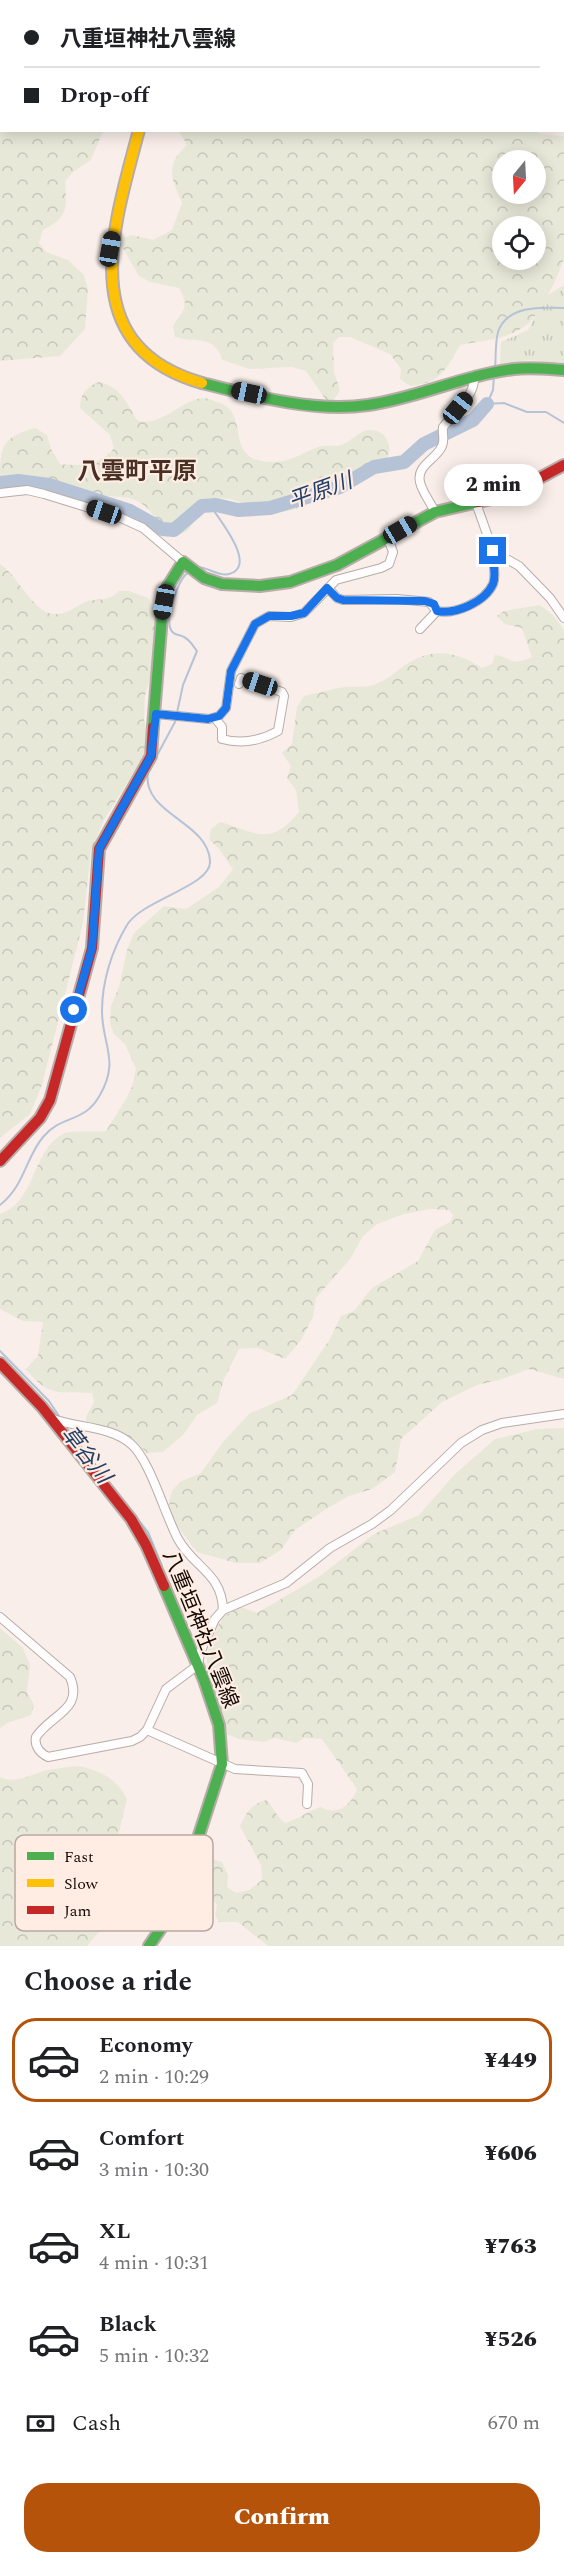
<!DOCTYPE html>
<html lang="en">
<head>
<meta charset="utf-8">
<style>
  body { margin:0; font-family:Spectral,"Noto Sans JP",serif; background:#f6f6f6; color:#202124; height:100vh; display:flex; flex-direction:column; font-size:22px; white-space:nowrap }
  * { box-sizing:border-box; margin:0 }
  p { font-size:20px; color:#757577 }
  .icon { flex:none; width:33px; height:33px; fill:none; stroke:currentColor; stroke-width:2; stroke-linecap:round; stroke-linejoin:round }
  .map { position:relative; height:1946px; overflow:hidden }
  .drawer { display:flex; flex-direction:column; background:#fff; flex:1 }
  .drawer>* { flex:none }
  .hud { position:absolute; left:0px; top:0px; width:564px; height:132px; box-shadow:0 3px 15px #0003; display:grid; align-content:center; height:132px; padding:0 24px; background:#fff }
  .needle { width:39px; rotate:198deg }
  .tools { position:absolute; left:492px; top:150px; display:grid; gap:12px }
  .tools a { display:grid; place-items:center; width:54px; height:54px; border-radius:50%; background:#fff; box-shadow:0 3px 15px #0003; font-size:30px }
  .end { position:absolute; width:27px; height:27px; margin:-14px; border:8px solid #1a73e8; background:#fff; box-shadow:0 0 0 3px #fff }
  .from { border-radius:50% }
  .bubble { position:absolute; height:42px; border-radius:21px; background:#fff; box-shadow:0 3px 15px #0003; font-size:20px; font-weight:800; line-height:42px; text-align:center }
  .car { position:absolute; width:18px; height:36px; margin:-18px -9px; border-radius:8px; box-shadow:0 0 4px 2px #0007; background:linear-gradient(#222 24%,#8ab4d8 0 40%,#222 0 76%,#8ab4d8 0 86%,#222 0) }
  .hud b { display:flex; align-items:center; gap:21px; height:57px; font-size:22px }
  .hud b+b { border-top:2px solid #e0e0e0 }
  .hud i { width:15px; height:15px; background:#202124 }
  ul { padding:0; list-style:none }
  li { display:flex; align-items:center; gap:18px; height:84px; margin:0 12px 9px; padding:0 12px; border:3px solid transparent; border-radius:24px }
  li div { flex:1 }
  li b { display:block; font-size:22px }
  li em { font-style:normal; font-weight:800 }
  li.active { border-color:#b45309 }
  li>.icon { width:54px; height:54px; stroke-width:1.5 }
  h2 { padding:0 24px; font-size:27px; line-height:72px }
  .pay { display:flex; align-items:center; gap:15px; height:66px; padding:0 24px; font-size:22px }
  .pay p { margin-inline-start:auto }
  .button { display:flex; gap:12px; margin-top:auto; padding:12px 24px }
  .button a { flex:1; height:69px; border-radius:24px; background:#b45309; color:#fff; font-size:24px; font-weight:800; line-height:69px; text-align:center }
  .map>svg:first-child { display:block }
  .forest { fill:url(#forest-crowns); fill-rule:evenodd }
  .park { fill:url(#park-tufts) }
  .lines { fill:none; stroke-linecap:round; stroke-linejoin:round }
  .stream { stroke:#b6c3d7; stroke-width:2 }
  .river { stroke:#b6c3d7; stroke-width:14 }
  .street-casing { stroke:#b7ada8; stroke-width:10 }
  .fast-casing { stroke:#b7ada8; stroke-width:14 }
  .slow-casing { stroke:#b7ada8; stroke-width:14 }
  .jam-casing { stroke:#b7ada8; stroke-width:14 }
  .street { stroke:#fefcfc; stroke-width:8 }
  .fast { stroke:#4caf50; stroke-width:10 }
  .slow { stroke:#ffc107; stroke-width:10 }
  .jam { stroke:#c62828; stroke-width:10 }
  .route { stroke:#1a73e8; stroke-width:8 }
  .labels { text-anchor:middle; stroke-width:4.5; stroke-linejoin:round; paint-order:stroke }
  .street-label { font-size:21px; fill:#140b06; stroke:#ffece3 }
  .water-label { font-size:22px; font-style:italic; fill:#20406a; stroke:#ffece3 }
  .quarter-label { font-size:24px; font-weight:bold; fill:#483024; stroke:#ffece3 }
  .key { fill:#ffece3; stroke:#b8a8a1; stroke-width:1.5 }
  .key-label { font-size:16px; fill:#140b06 }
</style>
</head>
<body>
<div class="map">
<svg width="564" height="1946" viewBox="0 0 564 1946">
  <defs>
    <pattern id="forest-crowns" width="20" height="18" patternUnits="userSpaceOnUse" patternTransform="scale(1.5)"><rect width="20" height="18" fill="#e8e8d9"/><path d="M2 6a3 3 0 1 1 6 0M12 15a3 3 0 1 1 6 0" fill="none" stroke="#c6c6b9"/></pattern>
    <pattern id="park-tufts" width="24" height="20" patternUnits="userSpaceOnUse" patternTransform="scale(1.5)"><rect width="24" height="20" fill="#e8e8d9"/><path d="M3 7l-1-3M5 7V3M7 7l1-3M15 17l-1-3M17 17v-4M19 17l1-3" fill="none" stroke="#c6c6b9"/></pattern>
  </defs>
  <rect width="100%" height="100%" fill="#f9eee9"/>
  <g class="forest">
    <path d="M0,0H94L2,2V130L103,131L91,160L73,172L65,181C67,209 68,217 43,230L39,243L46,252L68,260L84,275L88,290L85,329L60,356L0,361Z"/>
    <path d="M181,0H564V67L562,2Z"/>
    <path d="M536,130L540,134L564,136V258C559,275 541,313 528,324C509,339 483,341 460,345C445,371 441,383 410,386L400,379L401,369L390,354L350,337H339L333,343L334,372L340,390L333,401L326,400L306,371L292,367L249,369L223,360C212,333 198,344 175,337L173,326C184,308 190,308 179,288L150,282L139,276L121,245L125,237L132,235L153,240L172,230L182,203C171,178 165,165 187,145L179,131ZM502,160H536V194H502ZM502,226H536V260H502Z"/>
    <path d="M99,382C121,387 126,402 137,420C160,429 181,399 204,398C208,398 214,401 217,402C253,412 221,461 271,462C296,462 304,450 323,446C329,445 336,447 341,445C351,442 359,430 369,430C387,429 394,447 386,461L364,468L321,499L293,510L272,514L231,499L210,498L199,503C194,526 191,535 166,537C157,522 151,506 133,499C125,496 106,497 96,495C60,487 40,475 0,476C0,444 4,437 35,428L47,435L51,449L60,464C79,467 103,464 114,448L110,435L80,408C81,393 85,388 99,382Z"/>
    <path d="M0,564C20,577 34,617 58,614C70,613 78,604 88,601C101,598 108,602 119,591H129L148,598L156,614L153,668L145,696L144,720L147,730L145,754L104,820L91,851L83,923L42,1085L30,1114L0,1138Z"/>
    <path d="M540,605L553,615L564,630V1379L529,1369L499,1380L477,1385L442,1402L401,1439L395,1472L372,1489L349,1496L326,1509L295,1530L281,1550L260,1563H236L197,1552L171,1518L169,1502L172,1491L180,1482L201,1473L223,1442L249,1414L292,1395L330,1339L341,1316L354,1311L372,1288L418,1261L435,1230L450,1222L453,1215L449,1210L430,1209L404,1214L377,1224L363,1236L350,1259L316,1298L313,1317L301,1340L285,1359L258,1348L239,1349L224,1379L217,1403L197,1415L183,1435L163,1452L147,1453L132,1438L103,1426L86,1423V1417L94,1402L92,1393C57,1391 49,1398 26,1369L38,1356L43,1322L23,1321L0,1309V1214C37,1201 31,1151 63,1134C69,1130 97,1132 106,1131L126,1099L132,1087L136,1069L125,1044L114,1034L110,1024L111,1006L119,987L127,950L134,933L164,906L186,909L219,887L233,869L219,849L209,839L211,829L220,822C257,832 269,848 299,812L296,790L287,778L291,766L282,753L292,744L297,707L304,696C318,693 332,689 345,687C355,686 364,688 373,685C388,680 395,672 408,663C435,647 457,652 482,668L492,664L495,655C514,658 510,667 532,657L522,628L505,624L497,616L504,611Z"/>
    <path d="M564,1428V1946H268L238,1922H219L215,1915L217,1905L194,1874L196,1862L208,1853L215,1860L222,1862L228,1875L227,1887L236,1893L249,1890L262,1880L261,1865L240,1826C246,1813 252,1803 267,1800C274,1808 276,1816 285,1823C299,1819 308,1811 321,1807C337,1817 352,1804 357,1789L322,1739L304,1738L296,1743L275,1738L264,1742L239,1739L227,1734L210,1687L206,1655L222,1617L241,1607L257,1613L320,1576L374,1534L419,1515L454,1475L495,1439L537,1429Z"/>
    <path d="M0,1628L23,1648L30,1665L27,1692L34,1705L31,1715L7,1723L0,1728Z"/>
    <path d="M78,1766C100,1770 117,1779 127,1799L111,1865L109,1890L115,1912L110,1927L98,1933L87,1946H0V1777C16,1785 33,1773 48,1770C58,1768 68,1767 78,1766Z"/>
  </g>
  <path class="park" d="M564,285V363L529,360L500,364L501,342L528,330L546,296Z"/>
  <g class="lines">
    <g class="stream">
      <path d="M495,370C496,358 495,343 498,332C507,305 541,307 564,308"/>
      <path d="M487,404L493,390L494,376"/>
      <path d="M487,404L504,403L527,412H546L564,423"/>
      <path d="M196,567C207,566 218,577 229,574C259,566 217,517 210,505"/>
      <path d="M0,1205C25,1185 25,1159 43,1137C62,1114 84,1124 100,1095C120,1060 102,1045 102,1011C102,981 112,950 127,925C143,899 212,886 210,861C208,821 141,814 148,772L175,722L183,685L197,651C193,646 190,640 184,637C179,634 174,636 171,630C165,619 178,578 189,572"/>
      <path d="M0,1351L49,1401L61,1419"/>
      <path d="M65,1426L74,1439"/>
      <path d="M96,1467L148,1532L162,1566"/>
    </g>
    <path class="river" d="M0,483L18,481L49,485L130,511L162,529L174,530L202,506L216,505L238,510L270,508L340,487L374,467L404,462L424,444L473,420L487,404"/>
    <g class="street-casing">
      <g id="street">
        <path d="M0,493L27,490L44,494L119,517L143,528L183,562"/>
        <path d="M476,503L493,551L519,566L550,598L564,618"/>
        <path d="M435,512C431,503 422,492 420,482C416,465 437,459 442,446C445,440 442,434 443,427C454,413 476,395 474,376"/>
        <path d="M328,588L337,598L343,600L397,599L429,602L437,611L420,629"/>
        <path d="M437,611C454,615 485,602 493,584C497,574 492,562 493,551"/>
        <path d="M156,714L209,719L219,716L226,708L231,671L255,624L269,616L291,617L304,613L336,580L381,568L389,564L393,552L388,538"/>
        <path d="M215,718L222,727V739C241,744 260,741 278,731L284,696L282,692L241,678L239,684"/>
        <path d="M53,1419C77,1428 111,1426 131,1444C150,1460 165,1515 178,1539C194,1568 222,1573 223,1610"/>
        <path d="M0,1617L70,1677C84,1710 51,1714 36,1737C34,1746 40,1753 48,1757L132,1741L140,1737L147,1730L166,1689L198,1665L200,1653L215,1619L223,1610L286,1583L330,1548L372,1524L391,1510L461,1443L482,1430L502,1423L564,1414"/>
        <path d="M147,1730L235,1769L302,1773L308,1784L307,1804"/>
      </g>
    </g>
    <g class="fast-casing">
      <g id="fast">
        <path d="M202,383C253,396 316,413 368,405C418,398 464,375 514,369C531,367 547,369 564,370"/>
        <path d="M153,727L162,616L168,586L183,562L204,578L222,584L260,586L290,582L337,565L435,512L478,502"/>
        <path d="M149,1946L176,1906L222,1764L219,1725L204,1680L164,1586"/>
      </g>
    </g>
    <g class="slow-casing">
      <g id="slow">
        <path d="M171,0V2"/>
        <path d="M139,130C114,225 72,346 202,383"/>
      </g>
    </g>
    <g class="jam-casing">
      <g id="jam">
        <path d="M478,502L506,496L564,465"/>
        <path d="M0,1161L40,1118L50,1100L92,948L99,849L151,756L153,727"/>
        <path d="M0,1363L42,1407L131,1519L146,1545L164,1586"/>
      </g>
    </g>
    <use href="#street" class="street"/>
    <use href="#fast" class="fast"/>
    <use href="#slow" class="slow"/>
    <use href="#jam" class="jam"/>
  </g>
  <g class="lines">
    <path class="route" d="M74,1010L92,948L99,849L151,756L156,714L208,719L219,716L226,708L231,671L255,624L269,616H291L304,613L327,588L337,598L343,600L425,601L434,604L437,611C455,615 485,602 493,584C497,574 492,562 493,551"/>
  </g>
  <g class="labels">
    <g class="street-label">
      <text transform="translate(201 1629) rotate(68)" y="7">八重垣神社八雲線</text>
    </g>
    <g class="water-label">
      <text transform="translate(320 490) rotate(-20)" y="8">平原川</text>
      <text transform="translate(87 1454) rotate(52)" y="8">草谷川</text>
    </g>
    <g class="quarter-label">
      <text x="137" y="479">八雲町平原</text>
    </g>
  </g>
  <rect x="15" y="1835" width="198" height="96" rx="9" class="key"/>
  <rect x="27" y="1852" width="27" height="8" fill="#4caf50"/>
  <rect x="27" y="1879" width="27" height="8" fill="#ffc107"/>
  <rect x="27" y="1906" width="27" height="8" fill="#c62828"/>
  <g class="key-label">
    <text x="64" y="1862">Fast</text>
    <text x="64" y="1889">Slow</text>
    <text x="64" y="1916">Jam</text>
  </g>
</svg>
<div class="tools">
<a><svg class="needle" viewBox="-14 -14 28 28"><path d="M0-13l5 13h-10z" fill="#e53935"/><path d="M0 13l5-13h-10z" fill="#757577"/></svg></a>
<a><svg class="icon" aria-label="locate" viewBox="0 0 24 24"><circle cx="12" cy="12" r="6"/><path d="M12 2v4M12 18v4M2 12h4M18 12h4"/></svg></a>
</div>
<i class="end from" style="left:74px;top:1010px"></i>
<i class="end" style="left:493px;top:551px"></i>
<div class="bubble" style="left:444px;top:464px;width:99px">2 min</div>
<i class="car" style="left:110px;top:249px;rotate:10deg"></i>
<i class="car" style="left:249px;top:393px;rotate:282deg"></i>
<i class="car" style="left:458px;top:408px;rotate:39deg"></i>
<i class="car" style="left:104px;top:512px;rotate:289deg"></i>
<i class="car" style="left:400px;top:530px;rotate:60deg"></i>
<i class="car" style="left:164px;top:602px;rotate:190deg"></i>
<i class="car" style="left:260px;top:684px;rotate:288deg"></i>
<div class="hud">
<b><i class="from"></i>八重垣神社八雲線</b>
<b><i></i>Drop-off</b>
</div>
</div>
<section class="drawer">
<h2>Choose a ride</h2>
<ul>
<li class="active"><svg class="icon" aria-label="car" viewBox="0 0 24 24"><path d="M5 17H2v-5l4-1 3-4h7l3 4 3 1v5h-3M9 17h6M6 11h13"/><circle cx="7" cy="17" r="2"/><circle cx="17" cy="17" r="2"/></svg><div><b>Economy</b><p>2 min · 10:29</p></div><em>¥449</em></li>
<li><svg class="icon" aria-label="car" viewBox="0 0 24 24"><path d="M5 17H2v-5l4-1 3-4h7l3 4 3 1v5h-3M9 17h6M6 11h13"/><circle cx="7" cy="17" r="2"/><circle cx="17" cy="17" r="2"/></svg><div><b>Comfort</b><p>3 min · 10:30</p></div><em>¥606</em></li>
<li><svg class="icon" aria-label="car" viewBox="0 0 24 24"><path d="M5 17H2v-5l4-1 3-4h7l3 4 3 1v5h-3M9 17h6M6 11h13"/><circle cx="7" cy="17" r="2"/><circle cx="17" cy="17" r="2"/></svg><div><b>XL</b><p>4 min · 10:31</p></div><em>¥763</em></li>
<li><svg class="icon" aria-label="car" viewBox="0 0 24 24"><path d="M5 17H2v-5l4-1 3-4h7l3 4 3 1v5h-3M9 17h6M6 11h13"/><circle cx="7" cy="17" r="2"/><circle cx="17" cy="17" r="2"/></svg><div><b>Black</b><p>5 min · 10:32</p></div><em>¥526</em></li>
</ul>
<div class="pay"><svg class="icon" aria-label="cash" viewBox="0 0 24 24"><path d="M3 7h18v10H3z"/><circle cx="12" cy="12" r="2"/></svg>Cash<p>670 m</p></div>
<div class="button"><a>Confirm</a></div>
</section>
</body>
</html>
